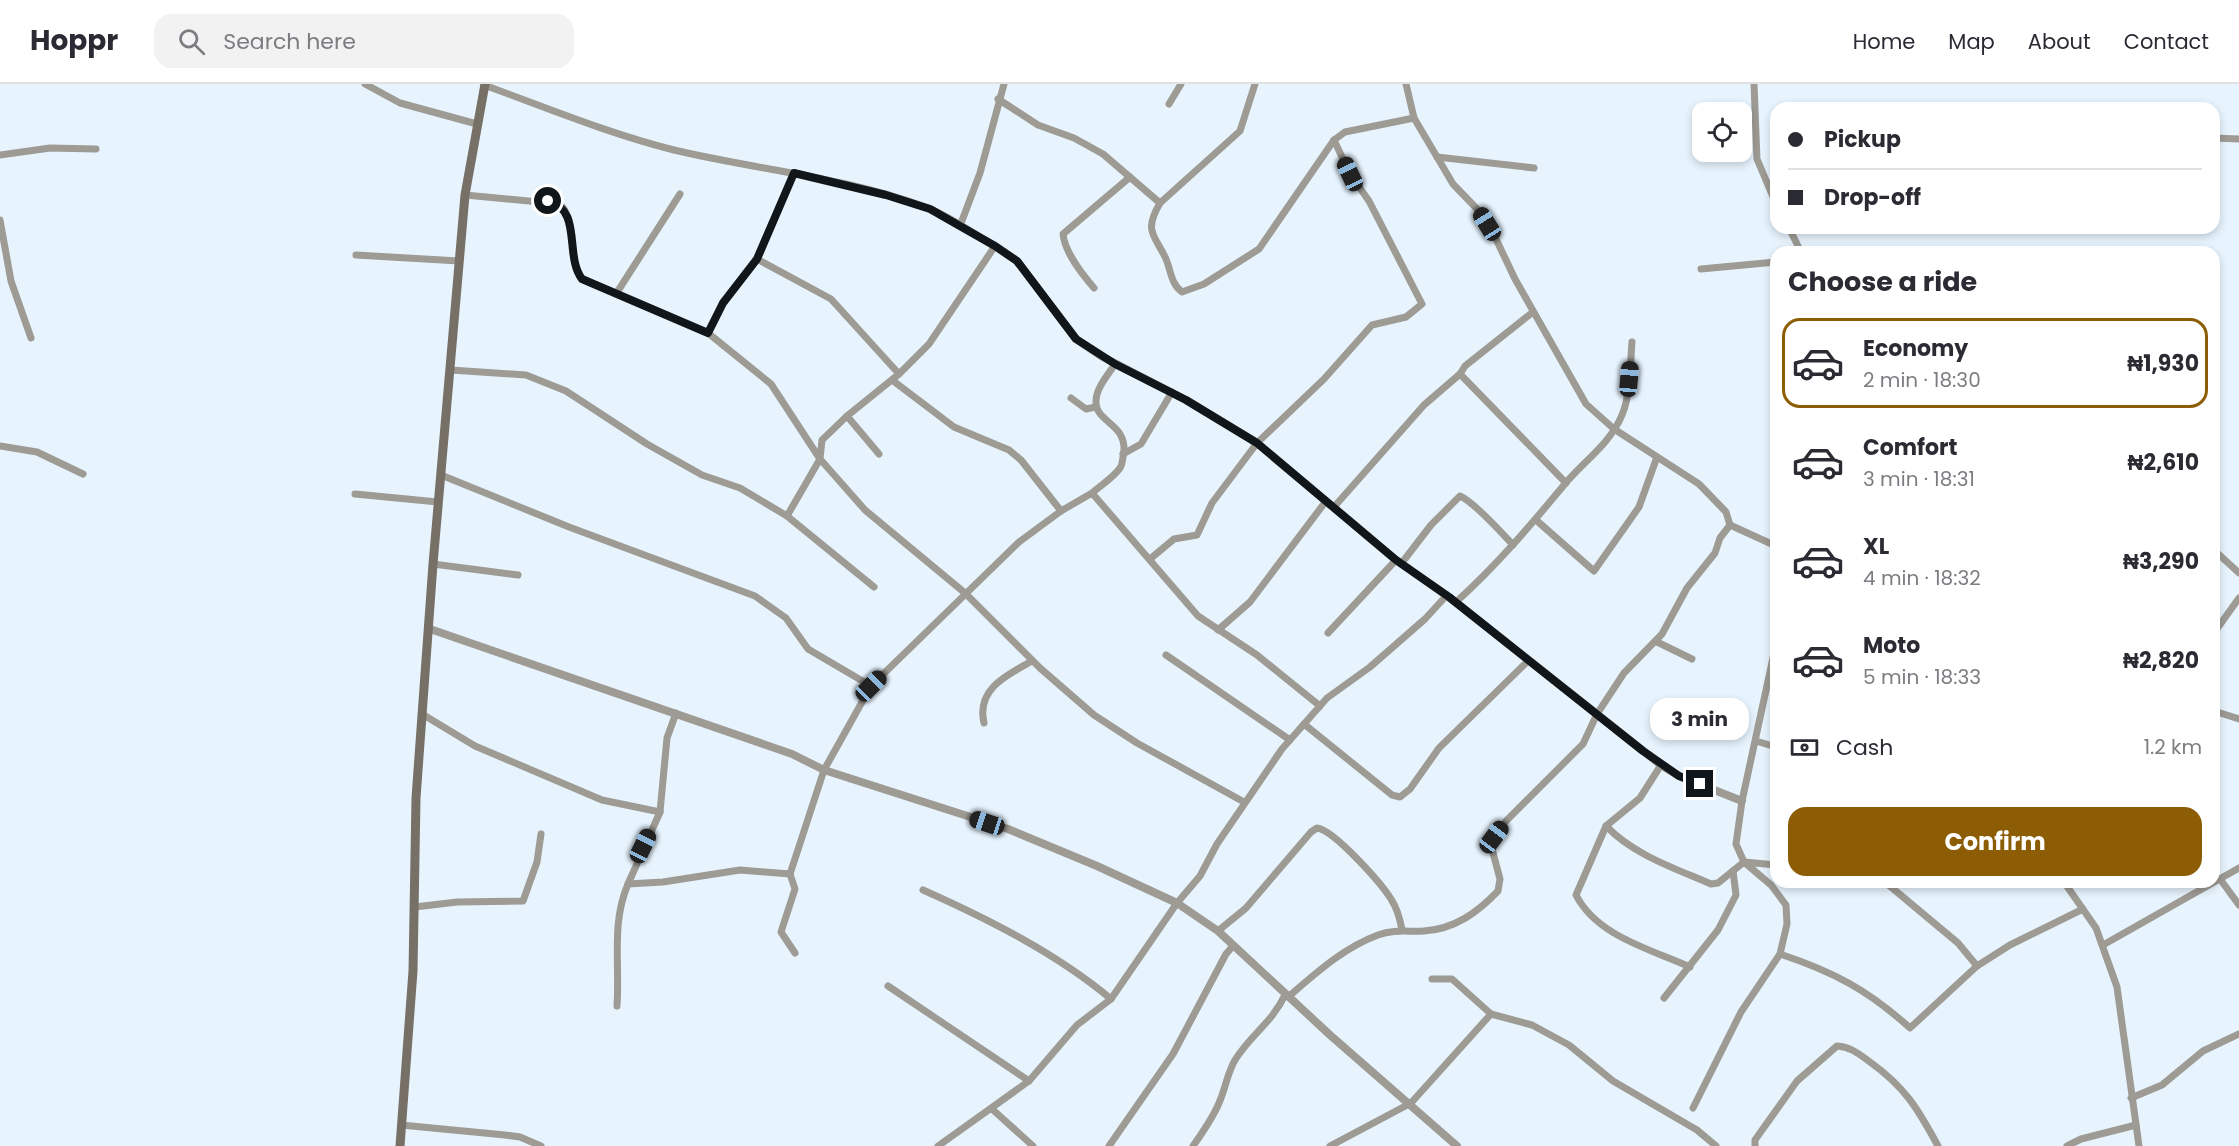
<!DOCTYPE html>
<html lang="en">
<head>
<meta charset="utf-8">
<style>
  body { margin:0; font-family:Poppins,sans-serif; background:#f2f2f3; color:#2b2b33; height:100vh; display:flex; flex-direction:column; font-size:22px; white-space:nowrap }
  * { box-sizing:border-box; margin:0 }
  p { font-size:20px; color:#7c7c81 }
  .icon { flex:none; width:33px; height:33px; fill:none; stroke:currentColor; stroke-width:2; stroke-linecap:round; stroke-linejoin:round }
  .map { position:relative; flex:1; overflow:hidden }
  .side { position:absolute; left:1770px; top:162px; width:450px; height:642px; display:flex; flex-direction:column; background:#fff; border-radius:18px; box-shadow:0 3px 9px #0003 }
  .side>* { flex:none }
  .banner { position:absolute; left:1770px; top:18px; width:450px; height:132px; border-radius:18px; box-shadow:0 3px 9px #0003; display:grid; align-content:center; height:132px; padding:0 18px; background:#fff }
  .fabs { position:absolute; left:1692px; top:18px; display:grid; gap:12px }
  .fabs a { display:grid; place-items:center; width:60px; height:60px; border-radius:12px; background:#fff; box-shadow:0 3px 9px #0003; font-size:30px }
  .end { position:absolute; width:27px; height:27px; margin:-14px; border:8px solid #11161a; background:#fff; box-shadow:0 0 0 3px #fff }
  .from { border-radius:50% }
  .bubble { position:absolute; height:42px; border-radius:18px; background:#fff; box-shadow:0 3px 9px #0003; font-size:20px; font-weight:700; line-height:42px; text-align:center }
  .car { position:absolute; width:18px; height:36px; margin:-18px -9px; border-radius:8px; box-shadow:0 0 4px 2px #0007; background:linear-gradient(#222 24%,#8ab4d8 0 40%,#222 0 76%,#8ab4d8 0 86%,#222 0) }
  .banner b { display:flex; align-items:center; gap:21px; height:57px; font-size:22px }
  .banner b+b { border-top:2px solid #e1e1e2 }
  .banner i { width:15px; height:15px; background:#2b2b33 }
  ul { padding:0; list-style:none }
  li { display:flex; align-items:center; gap:18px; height:90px; margin:0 12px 9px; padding:0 6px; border:3px solid transparent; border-radius:18px }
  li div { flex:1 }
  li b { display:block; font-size:22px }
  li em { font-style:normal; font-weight:700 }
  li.current { border-color:#8d5d05 }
  li>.icon { width:54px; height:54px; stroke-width:1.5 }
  h2 { padding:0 18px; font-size:27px; line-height:72px }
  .pay { display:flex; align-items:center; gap:15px; height:66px; padding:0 18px; font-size:22px }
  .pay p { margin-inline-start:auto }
  .button { display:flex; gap:12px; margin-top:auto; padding:12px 18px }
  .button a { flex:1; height:69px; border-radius:18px; background:#8d5d05; color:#fff; font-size:24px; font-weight:700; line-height:69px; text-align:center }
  header { display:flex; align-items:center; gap:36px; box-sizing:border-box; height:84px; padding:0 30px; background:#fff; border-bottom:2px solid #e1e1e2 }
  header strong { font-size:28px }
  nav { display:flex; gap:33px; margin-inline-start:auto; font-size:21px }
  .search { width:420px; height:54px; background:#f2f2f3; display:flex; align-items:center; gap:15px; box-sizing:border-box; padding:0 21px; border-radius:18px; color:#7c7c81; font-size:22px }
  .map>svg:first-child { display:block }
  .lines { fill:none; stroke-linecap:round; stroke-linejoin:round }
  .minor { stroke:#9e9a94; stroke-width:7 }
  .tertiary { stroke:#9e9a94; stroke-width:8 }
  .secondary { stroke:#767067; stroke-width:9 }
  .route { stroke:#11161a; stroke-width:8 }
</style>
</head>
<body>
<header>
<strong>Hoppr</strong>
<div class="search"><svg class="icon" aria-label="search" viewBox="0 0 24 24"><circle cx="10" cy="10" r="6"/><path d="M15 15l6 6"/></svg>Search here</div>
<nav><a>Home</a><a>Map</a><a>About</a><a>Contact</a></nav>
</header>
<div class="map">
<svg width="2239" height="1062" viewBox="0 0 2239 1062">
  <rect width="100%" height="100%" fill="#e7f4fe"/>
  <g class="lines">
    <g class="minor">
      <path d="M365,0L400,19L477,40"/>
      <path d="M1255,0L1240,47L1160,119C1143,148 1155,151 1166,175C1171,187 1171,200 1182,208L1204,200L1259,165L1334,56L1345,48L1414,34"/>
      <path d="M1406,0L1414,34L1453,100L1478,126L1496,155L1515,195L1586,320L1614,345L1699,400L1726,428L1730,441L1776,462"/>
      <path d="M1754,0L1757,75L1776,120"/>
      <path d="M484,1C547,24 610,50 674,66C758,86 846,93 928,124C951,133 974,150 995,162L929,260L899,290L847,332L822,356L820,375L787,432"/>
      <path d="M998,15L1038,41L1074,54L1103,70L1160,119"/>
      <path d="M1169,20L1181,0"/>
      <path d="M2214,54L2239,55"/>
      <path d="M0,71L50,64L96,65"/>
      <path d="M1437,73L1534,84"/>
      <path d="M465,111L560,120C579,140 566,174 582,195L708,249L771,300L820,375L865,426L965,509L1040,584L1094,631L1137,659L1244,718"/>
      <path d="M0,136L11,197L31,254"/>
      <path d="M960,142L980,89L1004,0"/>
      <path d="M1789,144L1801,168"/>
      <path d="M356,171L459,177"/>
      <path d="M757,175L831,215L899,290"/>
      <path d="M1701,185L1776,178"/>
      <path d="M1094,204C1082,190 1065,169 1063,150L1130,93"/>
      <path d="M616,210L680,110"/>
      <path d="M708,249L723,219L757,175L794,89"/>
      <path d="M451,286L526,291L566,307L647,360L702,391L740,404L787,432L874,503"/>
      <path d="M1460,290L1566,399"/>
      <path d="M892,296L954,343L1009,366L1021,376L1061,427"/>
      <path d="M1071,314L1086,325L1096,323"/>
      <path d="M847,332L879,370"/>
      <path d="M0,362L37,368L83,390"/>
      <path d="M1123,370L1141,360L1172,308"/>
      <path d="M441,391L569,443L755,512L786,534L808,565L871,602"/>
      <path d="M1092,409C1101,401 1114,393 1120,384C1123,380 1123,371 1124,366C1125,339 1095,338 1096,317C1096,304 1108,291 1115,280"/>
      <path d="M355,410L438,418"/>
      <path d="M1334,423L1424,321L1460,290L1465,282L1533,228"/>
      <path d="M1536,436L1594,487L1639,423L1657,373"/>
      <path d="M2214,466L2239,489"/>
      <path d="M1150,475L1174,455L1197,451L1212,419L1257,359L1324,295L1372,241L1406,233L1422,220L1369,117L1350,90L1334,56"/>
      <path d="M433,480L518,491"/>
      <path d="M1401,480L1431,441L1460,412C1474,418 1501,448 1513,461"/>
      <path d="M1456,518C1496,482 1530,442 1564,401C1584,377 1610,360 1622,331C1631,309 1630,282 1632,258"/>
      <path d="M1218,546L1250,518L1326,417"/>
      <path d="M1328,549L1396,476"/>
      <path d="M2214,549L2239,514"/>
      <path d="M1657,558L1692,575"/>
      <path d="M1166,571L1290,656"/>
      <path d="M2214,627L2239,635"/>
      <path d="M676,629L667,654L660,728L628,800L663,798L740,786L790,790"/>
      <path d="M422,630L475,662L602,716L660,728"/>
      <path d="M984,639C976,605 1007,591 1032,577"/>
      <path d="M1304,640L1392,711L1400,713L1410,705L1439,664L1528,577"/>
      <path d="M1756,657L1776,663"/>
      <path d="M1661,681L1640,714L1606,742L1576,811C1597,852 1650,865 1690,883"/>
      <path d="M1606,742C1634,771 1674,784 1711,800L1718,799L1744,778L1736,760L1742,717L1776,560"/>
      <path d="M2220,795L2239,821"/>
      <path d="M1885,798L1958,859L1977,882"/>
      <path d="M2064,798L2096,844L2117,903L2139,1062"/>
      <path d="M923,806C988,835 1056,869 1111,915"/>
      <path d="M415,823L457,818L523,817L537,778L541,750"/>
      <path d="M1218,847L1246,824L1311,748L1317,744C1334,746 1381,799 1391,815C1397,824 1400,835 1402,846"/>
      <path d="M2103,861L2239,784"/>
      <path d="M795,869L781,848L795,805L790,790L824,686L871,602L1019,458L1061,427L1092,409L1198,532L1257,571L1320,622"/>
      <path d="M1780,870C1834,888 1868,906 1910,944L1977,882L2010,861L2083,825"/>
      <path d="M1432,895H1452L1491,930L1532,941L1569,961L1613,997L1697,1046L1716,1062"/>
      <path d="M888,902L1029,997"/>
      <path d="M1288,913C1316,889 1343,864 1378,851C1394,845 1408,848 1424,847C1455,845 1478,828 1498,807L1500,795L1492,765L1494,753L1506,737L1583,660L1597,630L1624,589L1662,550L1687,504L1715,469L1720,454L1730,441"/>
      <path d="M1664,914L1718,846L1736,811L1733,787"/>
      <path d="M617,922C620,881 611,839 628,800"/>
      <path d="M2131,1014L2162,1001L2203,967L2239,950"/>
      <path d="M1693,1024L1741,928L1780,870L1787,840L1786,821L1771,801L1744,778L1776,781"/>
      <path d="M992,1025L1033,1062"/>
      <path d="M401,1041L505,1051L520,1053L541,1062"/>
      <path d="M938,1062L1029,997L1077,941L1111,915L1177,819L1200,792L1217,760L1282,665L1327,614L1370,583L1425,535L1447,511"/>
      <path d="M1109,1062L1173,970L1226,870L1233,862"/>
      <path d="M1193,1062C1203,1048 1215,1031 1221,1014C1226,1001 1228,988 1235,976C1251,950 1271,940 1285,911"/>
      <path d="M1330,1062L1411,1019L1491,930"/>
      <path d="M1755,1062V1056L1797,997L1837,962C1851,963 1859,970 1870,978C1905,1003 1918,1025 1938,1062"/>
      <path d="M2067,1062L2081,1055L2136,1041"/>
    </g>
    <g class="tertiary">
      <path d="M995,162L1017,177L1076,255L1101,272L1186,316L1257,359L1396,476L1449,513L1661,681L1679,692L1742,717"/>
      <path d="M430,545L792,670L824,686L1008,745L1097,782L1177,819L1218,847L1330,951L1457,1062"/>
    </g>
    <path class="secondary" d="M400,1062L413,887L416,714L433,480L465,111L485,0"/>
  </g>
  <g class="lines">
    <path class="route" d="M548,117C583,126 564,171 582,195L708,249L723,219L757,175L794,89L886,111L930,125L995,162L1017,177L1076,255L1115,280L1186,316L1257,359L1396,476L1449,513L1643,667L1679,692L1700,700"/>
  </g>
</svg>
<div class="fabs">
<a><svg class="icon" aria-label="locate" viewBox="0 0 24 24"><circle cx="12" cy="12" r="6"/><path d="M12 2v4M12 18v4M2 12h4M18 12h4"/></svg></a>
</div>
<i class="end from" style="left:548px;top:117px"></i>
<i class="end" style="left:1700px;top:700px"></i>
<div class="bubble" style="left:1650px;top:614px;width:99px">3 min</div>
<i class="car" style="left:1350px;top:90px;rotate:335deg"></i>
<i class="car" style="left:1487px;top:140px;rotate:328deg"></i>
<i class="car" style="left:1629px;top:295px;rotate:5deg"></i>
<i class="car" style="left:871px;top:602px;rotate:45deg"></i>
<i class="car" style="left:987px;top:739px;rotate:288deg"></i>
<i class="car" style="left:1494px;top:753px;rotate:37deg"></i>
<i class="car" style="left:643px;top:762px;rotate:26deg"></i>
<div class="banner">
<b><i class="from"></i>Pickup</b>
<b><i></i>Drop-off</b>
</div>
<section class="side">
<h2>Choose a ride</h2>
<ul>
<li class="current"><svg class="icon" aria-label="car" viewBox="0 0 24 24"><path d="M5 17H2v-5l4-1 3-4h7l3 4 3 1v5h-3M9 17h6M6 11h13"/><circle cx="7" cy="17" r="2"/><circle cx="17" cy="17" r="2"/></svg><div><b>Economy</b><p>2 min · 18:30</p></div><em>₦1,930</em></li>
<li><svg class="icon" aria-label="car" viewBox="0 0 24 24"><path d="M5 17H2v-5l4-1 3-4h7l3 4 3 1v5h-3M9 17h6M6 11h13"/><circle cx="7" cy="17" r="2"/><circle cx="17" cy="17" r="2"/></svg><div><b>Comfort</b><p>3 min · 18:31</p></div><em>₦2,610</em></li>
<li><svg class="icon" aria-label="car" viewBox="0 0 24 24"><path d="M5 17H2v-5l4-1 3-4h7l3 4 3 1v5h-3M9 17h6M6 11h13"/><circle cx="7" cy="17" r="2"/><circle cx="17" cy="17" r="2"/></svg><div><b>XL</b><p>4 min · 18:32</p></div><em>₦3,290</em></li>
<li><svg class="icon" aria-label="car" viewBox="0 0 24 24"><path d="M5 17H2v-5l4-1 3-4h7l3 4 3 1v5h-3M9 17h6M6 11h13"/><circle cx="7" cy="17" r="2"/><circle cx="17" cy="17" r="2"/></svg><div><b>Moto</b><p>5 min · 18:33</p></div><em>₦2,820</em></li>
</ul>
<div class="pay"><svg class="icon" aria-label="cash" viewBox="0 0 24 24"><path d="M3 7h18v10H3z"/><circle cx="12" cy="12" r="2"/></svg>Cash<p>1.2 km</p></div>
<div class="button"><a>Confirm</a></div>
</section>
</div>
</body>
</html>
